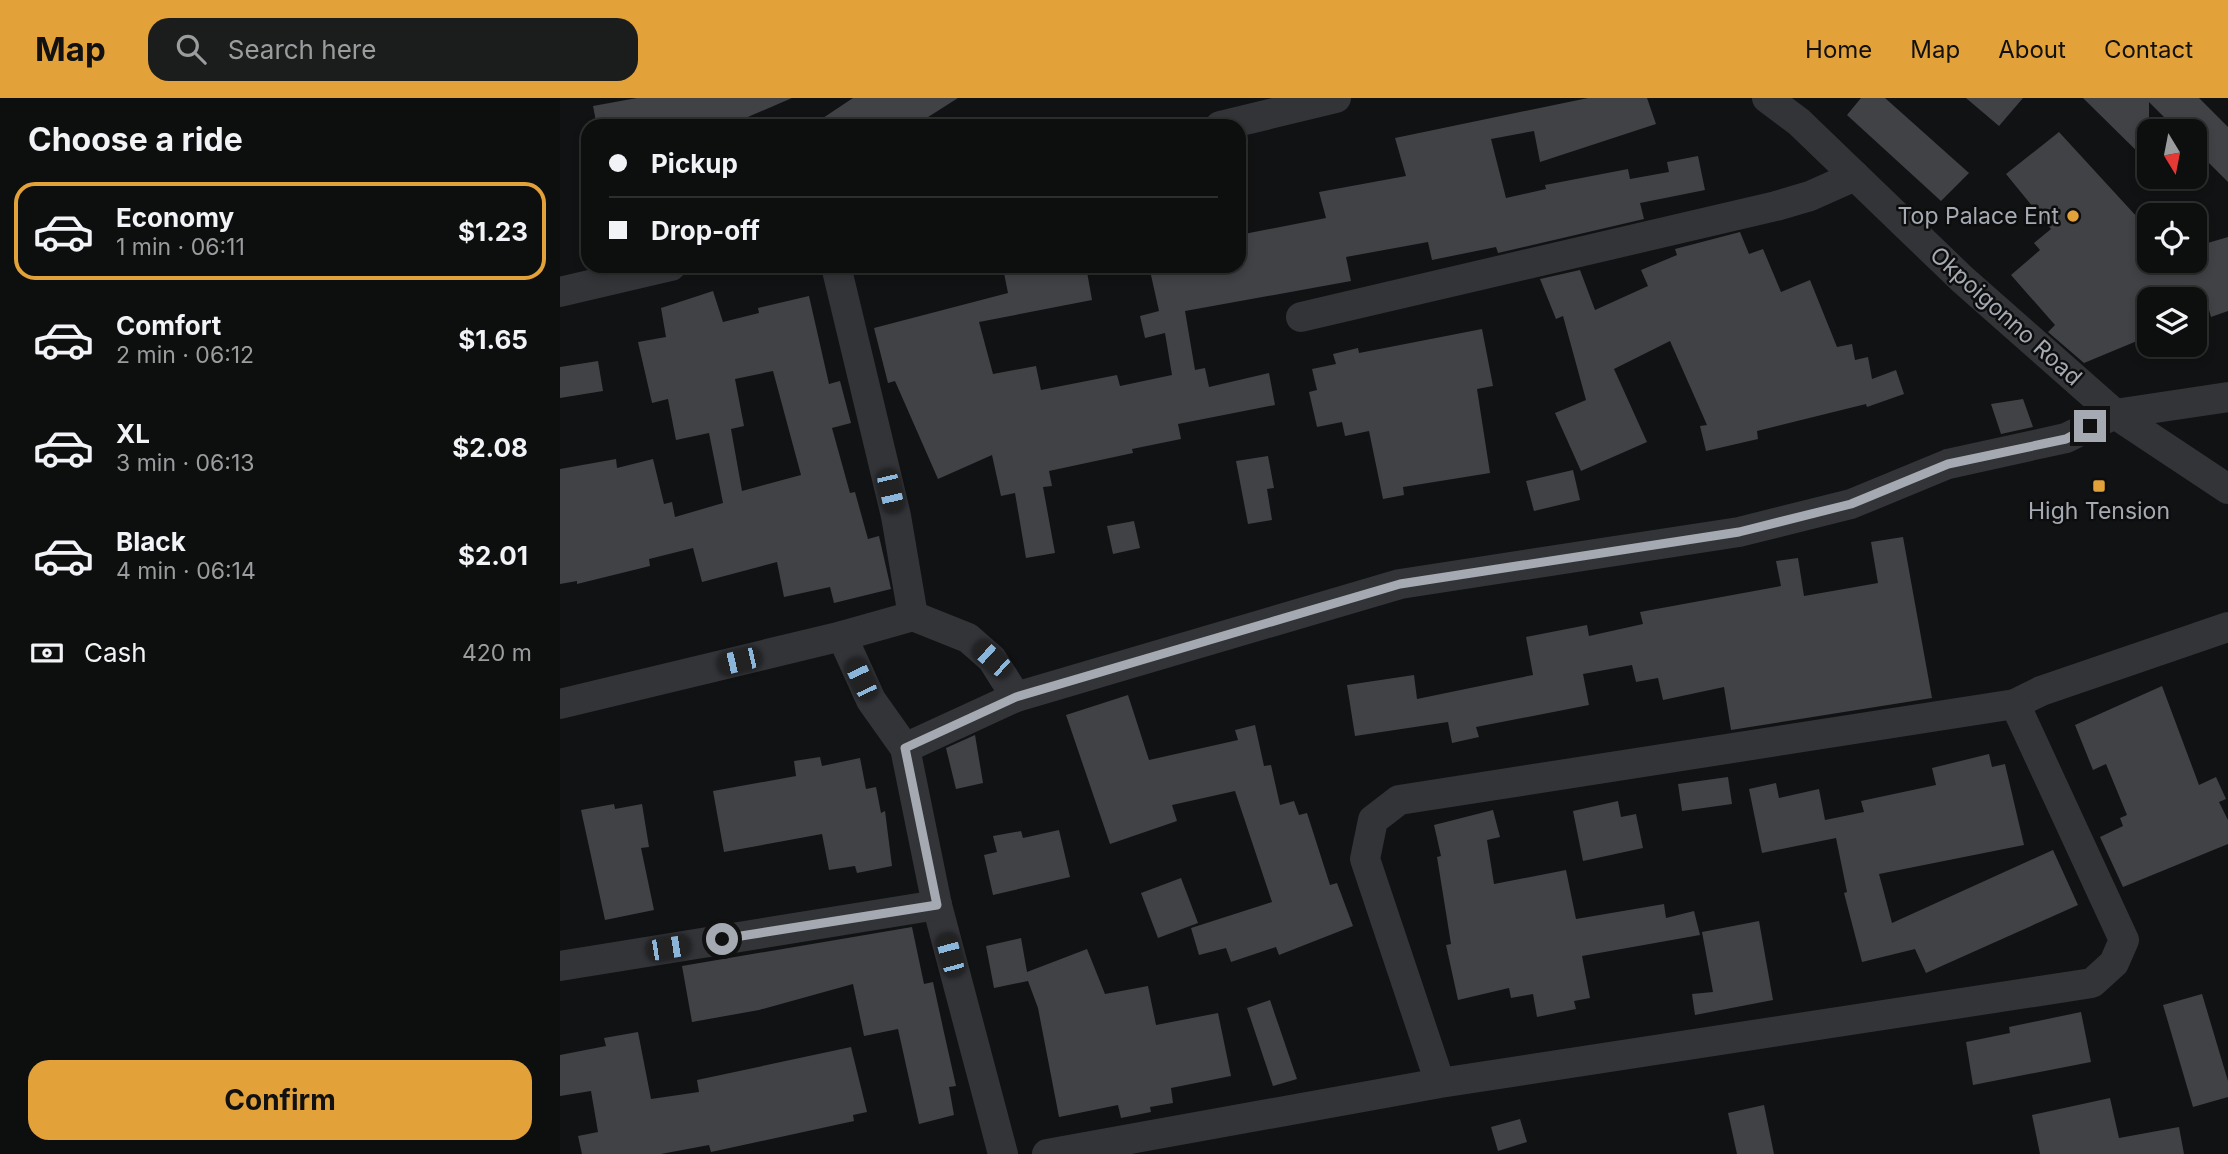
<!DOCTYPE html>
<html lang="en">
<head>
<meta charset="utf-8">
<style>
  body { margin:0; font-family:Inter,sans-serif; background:#1b1c1c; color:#f1f3f6; height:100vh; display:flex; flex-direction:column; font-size:26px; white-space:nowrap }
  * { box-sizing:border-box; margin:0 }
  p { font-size:23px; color:#9a9c9e }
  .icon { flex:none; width:38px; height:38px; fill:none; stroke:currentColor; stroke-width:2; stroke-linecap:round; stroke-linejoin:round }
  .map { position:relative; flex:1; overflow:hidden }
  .sheet { display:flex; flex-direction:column; background:#0d0e0e; width:560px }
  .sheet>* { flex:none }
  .hud { position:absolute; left:21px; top:21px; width:665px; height:154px; border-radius:21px; box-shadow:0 4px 10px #0003,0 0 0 2px #2d2e2e; display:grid; align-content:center; height:154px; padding:0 28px; background:#0d0e0e }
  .needle { width:46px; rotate:170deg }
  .tools { position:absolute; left:1577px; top:21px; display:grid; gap:14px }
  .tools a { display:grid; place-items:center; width:70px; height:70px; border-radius:14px; background:#0d0e0e; box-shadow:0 4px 10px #0003,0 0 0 2px #2d2e2e; font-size:35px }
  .end { position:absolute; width:32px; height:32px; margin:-16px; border:9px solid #a4a9b2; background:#111; box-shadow:0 0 0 4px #111 }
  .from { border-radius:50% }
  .car { position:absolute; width:21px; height:42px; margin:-21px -10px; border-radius:9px; box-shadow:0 0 5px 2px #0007; background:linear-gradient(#222 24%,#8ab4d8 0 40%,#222 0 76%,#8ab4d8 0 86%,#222 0) }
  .hud b { display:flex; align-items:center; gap:24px; height:66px; font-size:26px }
  .hud b+b { border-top:2px solid #2d2e2e }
  .hud i { width:18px; height:18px; background:#f1f3f6 }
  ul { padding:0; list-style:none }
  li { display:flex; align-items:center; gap:21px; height:98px; margin:0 14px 10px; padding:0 14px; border:4px solid transparent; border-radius:21px }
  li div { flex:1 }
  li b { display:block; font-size:26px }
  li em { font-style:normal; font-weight:700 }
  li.selected { border-color:#e3a139 }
  li>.icon { width:63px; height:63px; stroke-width:1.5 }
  h2 { padding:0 28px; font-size:32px; line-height:84px }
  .pay { display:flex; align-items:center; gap:18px; height:77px; padding:0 28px; font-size:26px }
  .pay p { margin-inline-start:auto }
  .button { display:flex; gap:14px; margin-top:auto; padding:14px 28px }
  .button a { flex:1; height:80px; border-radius:21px; background:#e3a139; color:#111; font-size:28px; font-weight:700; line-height:80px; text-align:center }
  header { display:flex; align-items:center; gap:42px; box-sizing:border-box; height:98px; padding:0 35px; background:#e3a139; color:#111 }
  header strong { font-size:33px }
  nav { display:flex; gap:38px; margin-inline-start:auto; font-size:24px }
  .search { width:490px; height:63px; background:#1b1c1c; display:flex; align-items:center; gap:18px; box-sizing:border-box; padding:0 24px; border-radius:21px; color:#9a9c9e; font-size:26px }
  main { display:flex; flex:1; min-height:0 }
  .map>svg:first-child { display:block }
  .building { fill:#414246; fill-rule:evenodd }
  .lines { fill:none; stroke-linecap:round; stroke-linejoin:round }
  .minor { stroke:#333438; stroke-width:30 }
  .route { stroke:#a4a9b2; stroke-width:9 }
  .poi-dot { fill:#e3a139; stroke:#0d0d0e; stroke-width:2.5 }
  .labels { text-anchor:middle; stroke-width:5; stroke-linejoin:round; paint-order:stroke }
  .poi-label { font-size:23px; fill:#a4a9b2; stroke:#0d0d0e; text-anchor:end }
  .street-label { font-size:23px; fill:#a4a9b2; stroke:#0d0d0e }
</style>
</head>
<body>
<header>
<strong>Map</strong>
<div class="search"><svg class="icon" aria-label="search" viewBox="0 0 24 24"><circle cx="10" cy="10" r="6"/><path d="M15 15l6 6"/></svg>Search here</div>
<nav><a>Home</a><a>Map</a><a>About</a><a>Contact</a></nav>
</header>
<main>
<section class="sheet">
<h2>Choose a ride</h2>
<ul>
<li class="selected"><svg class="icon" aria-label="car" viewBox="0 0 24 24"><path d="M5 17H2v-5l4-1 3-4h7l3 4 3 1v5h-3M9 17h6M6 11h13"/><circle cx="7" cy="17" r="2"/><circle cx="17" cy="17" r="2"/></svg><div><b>Economy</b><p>1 min · 06:11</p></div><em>$1.23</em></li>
<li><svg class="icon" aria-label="car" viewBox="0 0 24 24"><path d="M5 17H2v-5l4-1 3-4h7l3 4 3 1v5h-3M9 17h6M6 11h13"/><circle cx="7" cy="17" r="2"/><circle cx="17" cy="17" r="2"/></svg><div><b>Comfort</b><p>2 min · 06:12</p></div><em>$1.65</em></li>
<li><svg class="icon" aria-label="car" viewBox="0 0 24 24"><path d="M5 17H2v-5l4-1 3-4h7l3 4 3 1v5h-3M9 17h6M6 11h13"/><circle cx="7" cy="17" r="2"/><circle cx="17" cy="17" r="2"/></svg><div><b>XL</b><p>3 min · 06:13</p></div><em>$2.08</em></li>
<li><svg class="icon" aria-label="car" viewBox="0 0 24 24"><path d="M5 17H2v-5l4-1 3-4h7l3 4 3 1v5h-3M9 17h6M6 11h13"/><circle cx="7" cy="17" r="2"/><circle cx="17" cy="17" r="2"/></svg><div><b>Black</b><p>4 min · 06:14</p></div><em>$2.01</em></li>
</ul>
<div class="pay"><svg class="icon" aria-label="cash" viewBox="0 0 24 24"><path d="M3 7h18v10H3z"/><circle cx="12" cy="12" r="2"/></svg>Cash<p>420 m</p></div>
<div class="button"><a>Confirm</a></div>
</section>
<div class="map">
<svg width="1668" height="1056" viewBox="0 0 1668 1056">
  <rect width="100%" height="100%" fill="#111213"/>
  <g class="building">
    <path d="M77,0H232L167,28H37L33,8Z"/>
    <path d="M293,0H398L354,28H251Z"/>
    <path d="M1028,0H1087L1096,26L980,64L974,33L931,41L946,100L986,91L985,87L1068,71L1070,81L1109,74L1107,64L1138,58L1145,92L1080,105L1084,121L938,155L936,149L872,162L868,144L786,159L791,183L625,213L635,272L645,270L649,289L709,275L715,307L618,326L621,341L572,351L573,355L489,373L492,388L483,389L495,455L466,460L455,395L441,398L432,357L378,381L335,283L328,285L314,230L448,195L444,175L478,168H526L532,202L419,224L433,276L476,268L481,292L557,277L560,288L612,277L605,235L585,240L580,218L599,213L589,168H679V137L766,120L759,94L846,78L835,40Z"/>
    <path d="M1301,0H1325L1409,75L1381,103L1287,17Z"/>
    <path d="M1406,0H1463L1439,28Z"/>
    <path d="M1523,0H1639L1668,29V84L1634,50V33H1618L1589,4V65Z"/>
    <path d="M1499,34L1589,132V163H1634V149L1668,139V213L1651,219L1647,205L1635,209L1634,201H1589V238L1524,265L1488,234L1495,227L1451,177L1480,152L1474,145L1491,131L1446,76Z"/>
    <path d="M1180,134L1189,156L1203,151L1221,194L1250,182L1277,249L1292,246L1295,262L1308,259L1312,281L1336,272L1344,296L1307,309L1306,306L1197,333L1198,341L1146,353L1140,328L1147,327L1110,243L1054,271L1087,344L1021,373L995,315L1026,302L1003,218L996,221L980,181L1020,172L1035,212L1088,188L1081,172L1117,157L1115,151Z"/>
    <path d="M153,193L163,224L199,215L198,210L249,198L269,286L280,283L291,325L272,330L290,395L295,394L308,441L319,438L331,491L274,505L270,489L224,499L217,464L142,484L133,450L89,461L90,468L17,486V483L0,486V371L56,361L57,370L93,361L104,406L112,404L115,419L163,405L149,335L116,342L108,301L92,305L78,244L106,239L101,210ZM213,273L241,377L182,393L171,331L184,328L175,281Z"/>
    <path d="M922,231L933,288L917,291L930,375L843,389L844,397L823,401L809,333L785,338L782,324L757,329L749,294L757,292L752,271L776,266L773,256L798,250L799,255Z"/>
    <path d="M38,263L43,293L0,300V269Z"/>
    <path d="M1463,301L1473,329L1441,336L1431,306Z"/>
    <path d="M708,358L714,390L707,391L712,422L688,426L676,363Z"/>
    <path d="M1013,372L1020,402L974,413L966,383Z"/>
    <path d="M574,423L580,450L553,456L547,428Z"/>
    <path d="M1343,439L1372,600L1171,632L1164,589L1103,602L1098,580L1076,584L1072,567L1023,576L1029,607L916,629L919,639L892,645L888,624L795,638L787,587L854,577L857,601L973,577L966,539L1027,527L1029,538L1083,526L1080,514L1221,488L1216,463L1238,460L1244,498L1318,485L1311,444Z"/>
    <path d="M1602,588L1639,687L1656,679L1666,701L1659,704L1668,722V746L1563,789L1540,739L1563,728L1560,720L1567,717L1546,666L1533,672L1515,627Z"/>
    <path d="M568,597L589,662L678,642L675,632L695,627L704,668L711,667L720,707L734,703L739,717L747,715L770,787L777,785L793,828L719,857L716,849L671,864L666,850L639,857L631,830L712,804L675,693L612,707L617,723L550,746L506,617Z"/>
    <path d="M415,637L423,685L396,691L386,650Z"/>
    <path d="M1429,656L1432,669L1445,666L1464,747L1319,776L1332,825L1493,752L1518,807L1366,875L1355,851L1302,864L1284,795L1287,794L1276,740L1202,755L1189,691L1216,685L1219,700L1259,691L1265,722L1304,714L1301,703L1376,687L1372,670Z"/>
    <path d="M260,659L262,668L300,660L306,691L316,689L321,715L325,713L332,768L297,775L295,768L269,772L262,736L164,754L153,693L236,678L234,663Z"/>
    <path d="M1168,679L1172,706L1122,713L1118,686Z"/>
    <path d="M1058,703L1061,719L1076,716L1083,750L1023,763L1013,713Z"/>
    <path d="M54,706L55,711L82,706L89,749L81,750L94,812L45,822L21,712Z"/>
    <path d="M933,712L940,739L927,742L934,786L1006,772L1016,821L1104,806L1106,820L1134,813L1140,837L1022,858L1030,900L1014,903L1016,911L977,919L973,896L951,900L949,890L898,902L886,847L891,846L877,759L881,758L874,727Z"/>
    <path d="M499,732L510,779L433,797L424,757L437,754L433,738L461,733L463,740Z"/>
    <path d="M621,780L638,825L598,840L581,795Z"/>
    <path d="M1199,823L1213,902L1135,917L1132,896L1153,894L1142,834Z"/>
    <path d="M352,829L364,886L373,884L383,930L396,988L389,989L394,1017L359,1026L338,931L304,938L293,886L199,912L132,924L122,868Z"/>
    <path d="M461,840L467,874L527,851L545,896L588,888L596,927L658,915L671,978L611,990L613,1005L590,1009L591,1014L561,1020L558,1007L499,1019L478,910L468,883L434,890L426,848Z"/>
    <path d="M1642,896L1668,983V999L1633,1009L1603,907Z"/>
    <path d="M710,902L737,981L713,988L687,910Z"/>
    <path d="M1521,914L1531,964L1413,987L1406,944L1450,935L1449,929Z"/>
    <path d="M78,934L91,1001L139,994L137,982L291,949L307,1014L293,1017L294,1023L151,1054L149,1047L101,1056H22L18,1038L38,1034L31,993L0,998V957L46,948L44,940Z"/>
    <path d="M1550,1000L1559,1040L1619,1029L1624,1056H1480L1472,1017Z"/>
    <path d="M1204,1007L1214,1056H1177L1168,1015Z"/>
    <path d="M960,1021L967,1044L938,1053L931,1029Z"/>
  </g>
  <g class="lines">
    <g class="minor">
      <path d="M1207,0L1239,24L1402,181L1555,316L1668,391"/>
      <path d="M660,28L776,0"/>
      <path d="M276,168L336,418L353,518"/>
      <path d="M0,194L111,168"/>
      <path d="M741,219L1216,108L1250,98L1295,78"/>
      <path d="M282,538L311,602L345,650L377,807L443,1056"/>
      <path d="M0,606L282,538L353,518L408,540L432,561L456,599"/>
      <path d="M1455,606L1481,593L1668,529"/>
      <path d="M345,650L456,599L840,486L1179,434L1291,406L1388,366L1506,340L1555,316L1668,299"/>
      <path d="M0,868L377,807"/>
      <path d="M487,1056L880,985L1532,885L1554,865L1564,842L1455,606L839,702L813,722L805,761L880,985"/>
    </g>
  </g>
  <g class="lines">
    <path class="route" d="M162,841L377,807L345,650L456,599L840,486L1179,434L1291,406L1388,366L1506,341L1530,328"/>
  </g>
  <g class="poi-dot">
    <circle cx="1513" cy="118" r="7"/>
    <rect x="1532" y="381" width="14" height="14" rx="3.5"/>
  </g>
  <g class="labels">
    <g class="poi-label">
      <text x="1499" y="126">Top Palace Ent</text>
      <text x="1539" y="421" text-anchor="middle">High Tension</text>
    </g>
    <g class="street-label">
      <text transform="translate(1446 218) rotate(42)" y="8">Okpoigonno Road</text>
    </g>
  </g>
</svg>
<div class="tools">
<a><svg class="needle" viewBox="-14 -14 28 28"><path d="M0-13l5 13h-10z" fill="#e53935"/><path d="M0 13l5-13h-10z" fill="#9a9c9e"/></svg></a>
<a><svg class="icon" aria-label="locate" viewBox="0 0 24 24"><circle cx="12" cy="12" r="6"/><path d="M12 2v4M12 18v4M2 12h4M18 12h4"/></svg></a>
<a><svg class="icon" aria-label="layers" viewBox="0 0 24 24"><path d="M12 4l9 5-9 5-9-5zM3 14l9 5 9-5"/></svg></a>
</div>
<i class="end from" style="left:162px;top:841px"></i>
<i class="end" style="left:1530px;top:328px"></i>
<i class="car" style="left:330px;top:393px;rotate:167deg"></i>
<i class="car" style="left:432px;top:561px;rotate:312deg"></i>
<i class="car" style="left:179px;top:563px;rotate:257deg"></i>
<i class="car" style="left:301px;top:581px;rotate:335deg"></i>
<i class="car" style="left:108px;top:850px;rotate:81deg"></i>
<i class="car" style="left:390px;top:857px;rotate:345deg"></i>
<div class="hud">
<b><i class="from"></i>Pickup</b>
<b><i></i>Drop-off</b>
</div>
</div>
</main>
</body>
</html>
